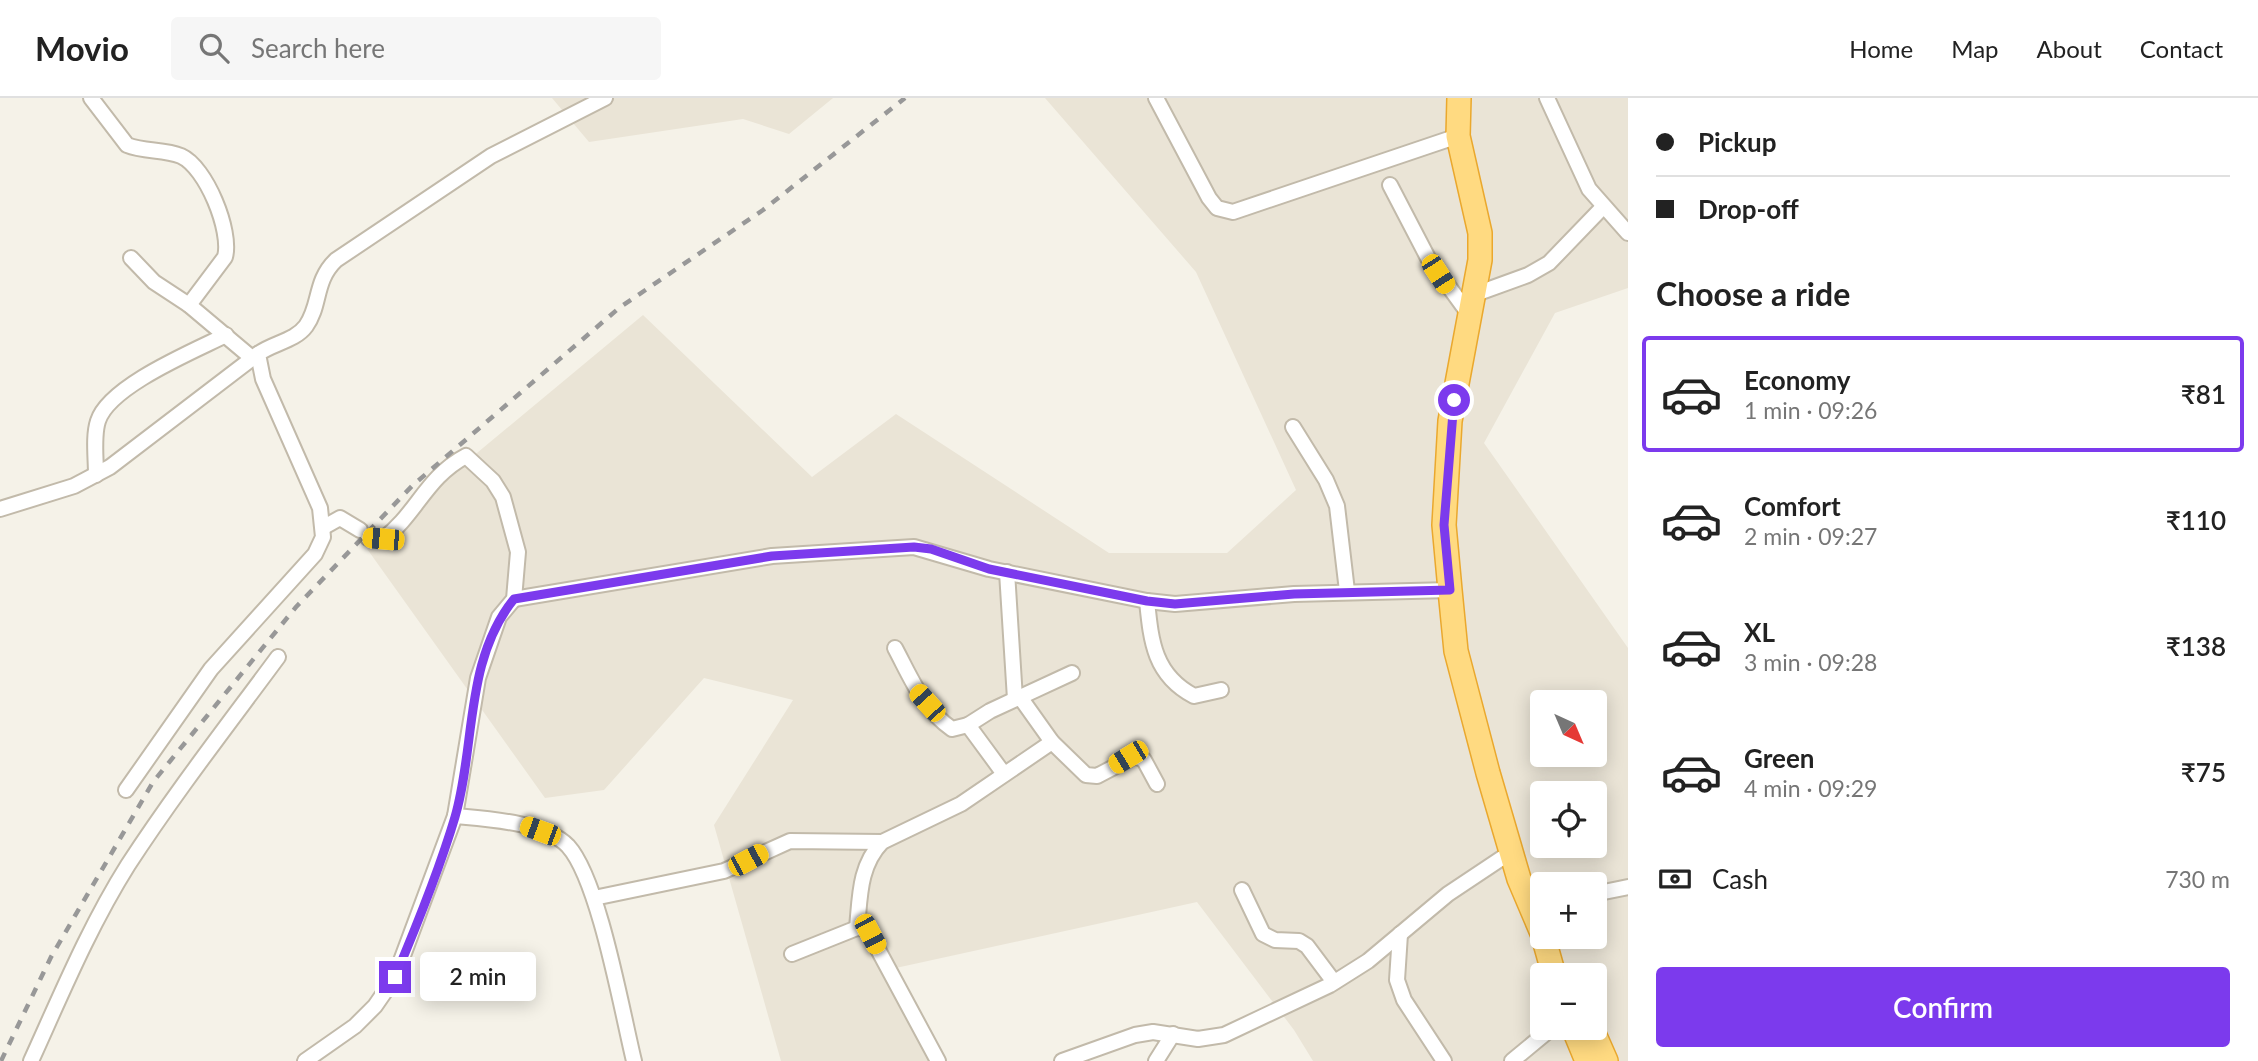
<!DOCTYPE html>
<html lang="en">
<head>
<meta charset="utf-8">
<style>
  body { margin:0; font-family:Lato,sans-serif; background:#f6f6f6; color:#222; height:100vh; display:flex; flex-direction:column; font-size:26px; white-space:nowrap }
  * { box-sizing:border-box; margin:0 }
  p { font-size:23px; color:#767676 }
  .icon { flex:none; width:38px; height:38px; fill:none; stroke:currentColor; stroke-width:2; stroke-linecap:round; stroke-linejoin:round }
  .map { position:relative; flex:1; overflow:hidden }
  .side { display:flex; flex-direction:column; background:#fff; width:630px }
  .side>* { flex:none }
  .hud { display:grid; align-content:center; height:154px; padding:0 28px; background:#fff }
  .needle { width:46px; rotate:136deg }
  .controls { position:absolute; left:1530px; top:592px; display:grid; gap:14px }
  .controls a { display:grid; place-items:center; width:77px; height:77px; border-radius:7px; background:#fff; box-shadow:0 4px 18px #0003; font-size:35px }
  .end { position:absolute; width:32px; height:32px; margin:-16px; border:9px solid #7c3aed; background:#fff; box-shadow:0 0 0 4px #fff }
  .from { border-radius:50% }
  .bubble { position:absolute; height:49px; border-radius:7px; background:#fff; box-shadow:0 4px 18px #0003; font-size:23px; font-weight:600; line-height:49px; text-align:center }
  .car { position:absolute; width:21px; height:42px; margin:-21px -10px; border-radius:9px; box-shadow:0 0 5px 2px #0007; background:linear-gradient(#f5c518 24%,#345 0 40%,#f5c518 0 76%,#345 0 86%,#f5c518 0) }
  .hud b { display:flex; align-items:center; gap:24px; height:66px; font-size:26px }
  .hud b+b { border-top:2px solid #e0e0e0 }
  .hud i { width:18px; height:18px; background:#222 }
  ul { padding:0; list-style:none }
  li { display:flex; align-items:center; gap:21px; height:116px; margin:0 14px 10px; padding:0 14px; border:4px solid transparent; border-radius:7px }
  li div { flex:1 }
  li b { display:block; font-size:26px }
  li em { font-style:normal; font-weight:600 }
  li.current { border-color:#7c3aed }
  li>.icon { width:63px; height:63px; stroke-width:1.5 }
  h2 { padding:0 28px; font-size:32px; line-height:84px }
  .pay { display:flex; align-items:center; gap:18px; height:77px; padding:0 28px; font-size:26px }
  .pay p { margin-inline-start:auto }
  .cta { display:flex; gap:14px; margin-top:auto; padding:14px 28px }
  .cta a { flex:1; height:80px; border-radius:7px; background:#7c3aed; color:#fff; font-size:28px; font-weight:600; line-height:80px; text-align:center }
  header { display:flex; align-items:center; gap:42px; box-sizing:border-box; height:98px; padding:0 35px; background:#fff; border-bottom:2px solid #e0e0e0 }
  header strong { font-size:33px }
  nav { display:flex; gap:38px; margin-inline-start:auto; font-size:24px }
  .search { width:490px; height:63px; background:#f6f6f6; display:flex; align-items:center; gap:18px; box-sizing:border-box; padding:0 24px; border-radius:7px; color:#767676; font-size:26px }
  main { display:flex; flex:1; min-height:0 }
  .map>svg:first-child { display:block }
  .residential { fill:#eae4d6; fill-rule:evenodd }
  .lines { fill:none; stroke-linecap:round; stroke-linejoin:round }
  .minor-casing { stroke:#c2baaa; stroke-width:18 }
  .trunk-casing { stroke:#eaa82e; stroke-width:26 }
  .minor { stroke:#fff; stroke-width:14 }
  .trunk { stroke:#ffda81; stroke-width:23 }
  .rail { stroke:#989898; stroke-width:4.5; stroke-dasharray:9 9; stroke-linecap:butt }
  .route { stroke:#7c3aed; stroke-width:9 }
</style>
</head>
<body>
<header>
<strong>Movio</strong>
<div class="search"><svg class="icon" aria-label="search" viewBox="0 0 24 24"><circle cx="10" cy="10" r="6"/><path d="M15 15l6 6"/></svg>Search here</div>
<nav><a>Home</a><a>Map</a><a>About</a><a>Contact</a></nav>
</header>
<main>
<div class="map">
<svg width="1628" height="963" viewBox="0 0 1628 963">
  <rect width="100%" height="100%" fill="#f5f2e8"/>
  <g class="residential">
    <path d="M552,0H833L789,36L743,21L589,44Z"/>
    <path d="M1045,0H1628V190L1555,215L1484,345L1628,550V963H1313L1294,932L1197,804L882,873L931,963H781L714,727L793,602L704,580L604,692L545,700L365,448L643,217L812,379L896,316L1109,455H1227L1296,392L1196,174ZM1542,604H1594V656H1542ZM1542,695H1594V747H1542ZM1542,786H1594V838H1542ZM1542,877H1594V929H1542Z"/>
  </g>
  <g class="lines">
    <g class="minor-casing">
      <g id="minor">
        <path d="M91,0L127,47C144,54 164,51 181,58C206,69 232,133 225,159L189,207"/>
        <path d="M1156,0L1209,100L1217,110L1233,114L1458,38"/>
        <path d="M1547,0L1589,91L1628,135"/>
        <path d="M1390,87L1428,160L1468,215"/>
        <path d="M131,160L154,184L189,207L252,260"/>
        <path d="M1473,197L1528,177L1549,165L1602,110"/>
        <path d="M1293,329L1326,382L1337,408L1347,493"/>
        <path d="M96,377C96,360 93,338 98,323C109,288 194,253 226,237"/>
        <path d="M0,411L74,388L110,369L258,256"/>
        <path d="M324,429L340,420L360,432"/>
        <path d="M1007,474L1015,601"/>
        <path d="M514,501L772,458L914,449L989,471L1147,503L1175,506L1294,496L1450,492"/>
        <path d="M1147,503C1151,543 1154,577 1194,598L1221,592"/>
        <path d="M895,550C911,580 923,611 952,631L968,627"/>
        <path d="M1020,599L1052,644L1086,677L1097,678L1135,658L1144,662L1157,686"/>
        <path d="M1004,676L968,627L990,613L1072,575"/>
        <path d="M126,692L211,571L315,456L323,439L320,410L263,281L258,256C273,245 295,243 306,228C321,207 314,183 336,162L491,58L605,0"/>
        <path d="M455,718C487,721 545,724 568,748C599,782 622,914 634,963"/>
        <path d="M1242,792L1263,836L1275,842L1299,843L1307,848L1334,884"/>
        <path d="M1594,796L1628,789"/>
        <path d="M594,800L724,773L790,743L882,744"/>
        <path d="M857,830C860,799 859,768 882,744L961,706L1052,644"/>
        <path d="M1400,836L1397,882L1404,902L1444,963"/>
        <path d="M792,856L857,830L867,831L938,963"/>
        <path d="M31,963C61,897 89,829 128,767C175,695 227,628 278,559"/>
        <path d="M305,963L355,928L375,908L395,879L455,718L478,580L499,519L514,501L518,454L503,399L493,383L466,358C426,379 416,417 383,441L368,440"/>
        <path d="M1062,963L1135,937L1153,934L1198,941L1224,937L1330,887L1368,863L1448,796L1511,754"/>
        <path d="M1156,963L1173,936"/>
        <path d="M1512,963L1553,929"/>
      </g>
    </g>
    <g class="trunk-casing">
      <g id="trunk">
        <path d="M1459,0L1458,38L1480,135V162L1450,323L1444,427L1450,492L1456,553L1488,675L1519,781L1542,835"/>
        <path d="M1543,838L1554,877"/>
        <path d="M1573,929L1587,963"/>
        <path d="M1591,929L1606,963"/>
      </g>
    </g>
    <use href="#minor" class="minor"/>
    <use href="#trunk" class="trunk"/>
    <path class="rail" d="M1,963L51,859L153,684L296,509L412,388L619,210L763,112L905,0"/>
  </g>
  <g class="lines">
    <path class="route" d="M395,879C417,827 439,773 455,719C476,647 464,563 514,501L772,458L914,449L931,451L989,471L1147,503L1175,506L1294,496L1450,492L1444,427L1454,302"/>
  </g>
</svg>
<div class="controls">
<a><svg class="needle" viewBox="-14 -14 28 28"><path d="M0-13l5 13h-10z" fill="#e53935"/><path d="M0 13l5-13h-10z" fill="#767676"/></svg></a>
<a><svg class="icon" aria-label="locate" viewBox="0 0 24 24"><circle cx="12" cy="12" r="6"/><path d="M12 2v4M12 18v4M2 12h4M18 12h4"/></svg></a>
<a>+</a>
<a>−</a>
</div>
<i class="end from" style="left:1454px;top:302px"></i>
<i class="end" style="left:395px;top:879px"></i>
<div class="bubble" style="left:420px;top:854px;width:116px">2 min</div>
<i class="car" style="left:1438px;top:176px;rotate:147deg"></i>
<i class="car" style="left:383px;top:441px;rotate:275deg"></i>
<i class="car" style="left:927px;top:605px;rotate:318deg"></i>
<i class="car" style="left:1128px;top:659px;rotate:239deg"></i>
<i class="car" style="left:540px;top:733px;rotate:290deg"></i>
<i class="car" style="left:748px;top:762px;rotate:62deg"></i>
<i class="car" style="left:870px;top:836px;rotate:152deg"></i>
</div>
<section class="side">
<div class="hud">
<b><i class="from"></i>Pickup</b>
<b><i></i>Drop-off</b>
</div>
<h2>Choose a ride</h2>
<ul>
<li class="current"><svg class="icon" aria-label="car" viewBox="0 0 24 24"><path d="M5 17H2v-5l4-1 3-4h7l3 4 3 1v5h-3M9 17h6M6 11h13"/><circle cx="7" cy="17" r="2"/><circle cx="17" cy="17" r="2"/></svg><div><b>Economy</b><p>1 min · 09:26</p></div><em>₹81</em></li>
<li><svg class="icon" aria-label="car" viewBox="0 0 24 24"><path d="M5 17H2v-5l4-1 3-4h7l3 4 3 1v5h-3M9 17h6M6 11h13"/><circle cx="7" cy="17" r="2"/><circle cx="17" cy="17" r="2"/></svg><div><b>Comfort</b><p>2 min · 09:27</p></div><em>₹110</em></li>
<li><svg class="icon" aria-label="car" viewBox="0 0 24 24"><path d="M5 17H2v-5l4-1 3-4h7l3 4 3 1v5h-3M9 17h6M6 11h13"/><circle cx="7" cy="17" r="2"/><circle cx="17" cy="17" r="2"/></svg><div><b>XL</b><p>3 min · 09:28</p></div><em>₹138</em></li>
<li><svg class="icon" aria-label="car" viewBox="0 0 24 24"><path d="M5 17H2v-5l4-1 3-4h7l3 4 3 1v5h-3M9 17h6M6 11h13"/><circle cx="7" cy="17" r="2"/><circle cx="17" cy="17" r="2"/></svg><div><b>Green</b><p>4 min · 09:29</p></div><em>₹75</em></li>
</ul>
<div class="pay"><svg class="icon" aria-label="cash" viewBox="0 0 24 24"><path d="M3 7h18v10H3z"/><circle cx="12" cy="12" r="2"/></svg>Cash<p>730 m</p></div>
<div class="cta"><a>Confirm</a></div>
</section>
</main>
</body>
</html>
